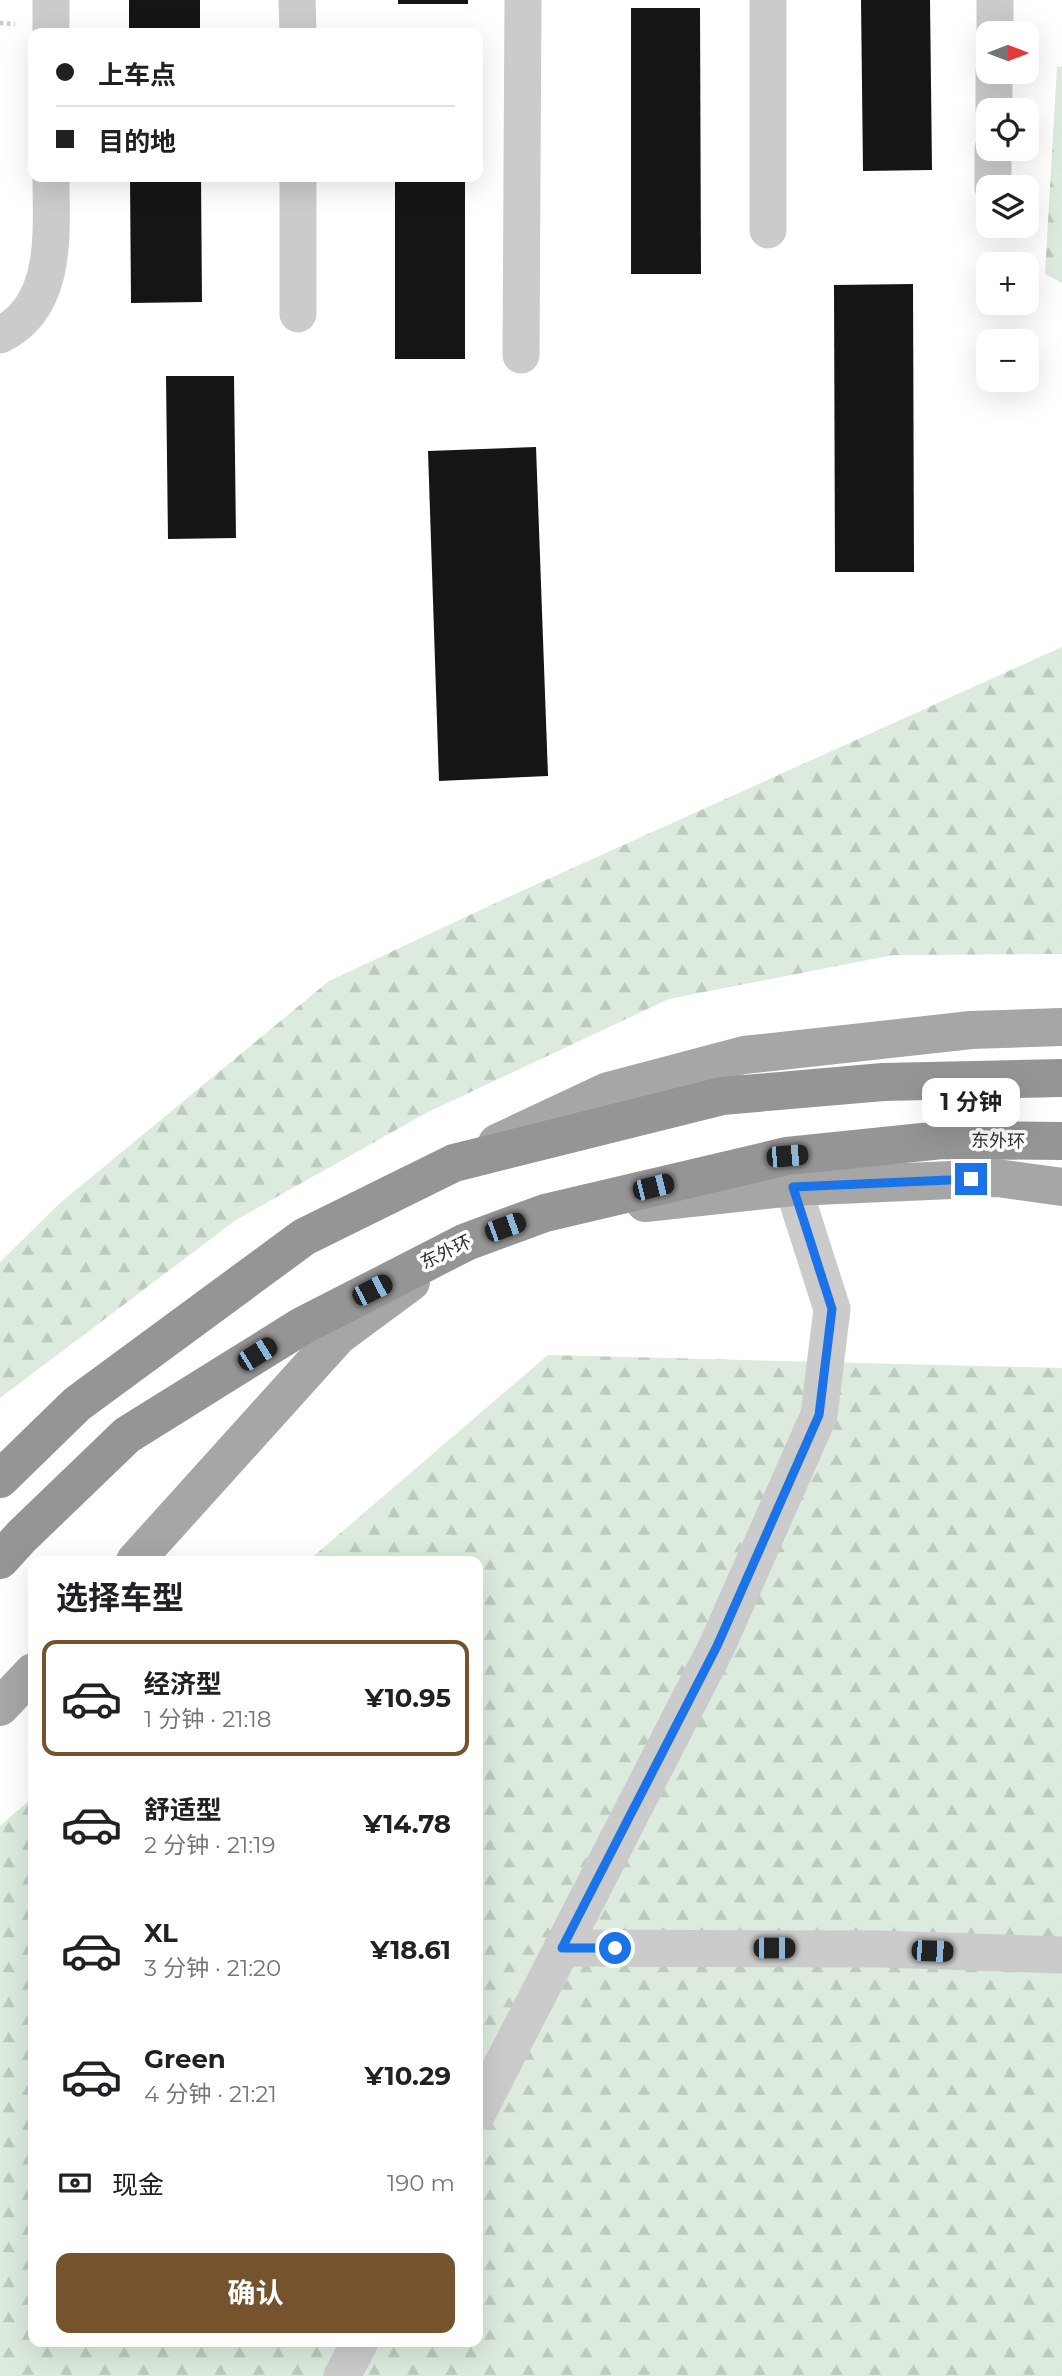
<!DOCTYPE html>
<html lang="zh">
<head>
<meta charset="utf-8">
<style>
  body { margin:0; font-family:Montserrat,"Noto Sans SC",sans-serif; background:#f6f6f6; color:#202124; height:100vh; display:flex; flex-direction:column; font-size:26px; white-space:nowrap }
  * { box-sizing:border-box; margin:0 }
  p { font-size:23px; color:#757577 }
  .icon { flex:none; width:38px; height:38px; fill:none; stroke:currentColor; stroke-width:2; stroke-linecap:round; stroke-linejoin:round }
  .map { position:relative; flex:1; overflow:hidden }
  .side { position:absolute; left:28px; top:1556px; width:455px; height:791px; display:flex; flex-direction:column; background:#fff; border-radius:14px; box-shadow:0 7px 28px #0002 }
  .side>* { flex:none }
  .hud { position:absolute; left:28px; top:28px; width:455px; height:154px; border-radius:14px; box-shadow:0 7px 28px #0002; display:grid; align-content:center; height:154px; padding:0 28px; background:#fff }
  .needle { width:46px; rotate:90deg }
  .buttons { position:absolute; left:976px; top:21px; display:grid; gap:14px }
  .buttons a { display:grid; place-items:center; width:63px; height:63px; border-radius:14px; background:#fff; box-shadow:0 7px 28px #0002; font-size:35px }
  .end { position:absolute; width:32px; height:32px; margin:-16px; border:9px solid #1a73e8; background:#fff; box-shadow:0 0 0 4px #fff }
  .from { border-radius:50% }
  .bubble { position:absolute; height:49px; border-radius:14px; background:#fff; box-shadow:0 7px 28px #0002; font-size:23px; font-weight:700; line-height:49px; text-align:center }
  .car { position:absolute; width:21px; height:42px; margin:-21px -10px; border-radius:9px; box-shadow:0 0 5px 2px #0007; background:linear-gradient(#222 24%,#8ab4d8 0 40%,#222 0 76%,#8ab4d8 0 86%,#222 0) }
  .hud b { display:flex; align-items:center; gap:24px; height:66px; font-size:26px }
  .hud b+b { border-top:2px solid #e0e0e0 }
  .hud i { width:18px; height:18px; background:#202124 }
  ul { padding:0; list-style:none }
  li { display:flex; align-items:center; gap:21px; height:116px; margin:0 14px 10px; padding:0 14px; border:4px solid transparent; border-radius:14px }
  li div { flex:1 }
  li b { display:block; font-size:26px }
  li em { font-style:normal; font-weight:700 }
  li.selected { border-color:#75532d }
  li>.icon { width:63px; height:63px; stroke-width:1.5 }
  h2 { padding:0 28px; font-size:32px; line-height:84px }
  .pay { display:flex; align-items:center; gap:18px; height:77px; padding:0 28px; font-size:26px }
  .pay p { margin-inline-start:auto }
  .cta { display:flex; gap:14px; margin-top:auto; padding:14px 28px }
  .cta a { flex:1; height:80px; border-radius:14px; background:#75532d; color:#fff; font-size:28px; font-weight:700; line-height:80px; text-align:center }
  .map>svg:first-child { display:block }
  .forest { fill:url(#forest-firs) }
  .building { fill:#151515 }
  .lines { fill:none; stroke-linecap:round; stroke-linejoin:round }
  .path { stroke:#cbcbcb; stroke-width:4.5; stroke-dasharray:3.5 3.5; stroke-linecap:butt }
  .minor { stroke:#cbcbcb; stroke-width:37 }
  .major { stroke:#a6a6a6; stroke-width:38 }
  .highway { stroke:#959595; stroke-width:38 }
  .route { stroke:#1a73e8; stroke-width:9 }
  .labels { text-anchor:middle; stroke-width:7; stroke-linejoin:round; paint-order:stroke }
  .street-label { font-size:18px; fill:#2e2e2e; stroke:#fff }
</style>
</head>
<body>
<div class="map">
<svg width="1062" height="2376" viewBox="0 0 1062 2376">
  <defs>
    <pattern id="forest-firs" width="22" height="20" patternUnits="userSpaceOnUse" patternTransform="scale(1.75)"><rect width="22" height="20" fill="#dcebdd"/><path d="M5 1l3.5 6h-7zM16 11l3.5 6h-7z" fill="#bdcabe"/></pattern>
  </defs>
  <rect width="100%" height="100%" fill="#fff"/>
  <g class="forest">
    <path d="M1062,66V283L1045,274L1057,67Z"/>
    <path d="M1062,647V954L893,955L669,999L426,1113L236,1220L0,1398V1262L60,1203L329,981L515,894Z"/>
    <path d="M548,1355L1062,1368V2376H0V1826L33,1797V2342H478V1561H308Z"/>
  </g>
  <g class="building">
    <rect x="129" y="0" width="71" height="33"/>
    <rect x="398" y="0" width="70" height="4"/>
    <path d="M861,0H930L932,170L863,171Z"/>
    <path d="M631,8H700L701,274H631Z"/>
    <path d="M130,177H201L202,302L131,303Z"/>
    <rect x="395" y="177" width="70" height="182"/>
    <path d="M913,284L914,572H835L834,285Z"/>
    <path d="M166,376H234L236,538L168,539Z"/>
    <path d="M536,447L548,776L439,781L428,451Z"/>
  </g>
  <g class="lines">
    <path class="path" d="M0,23L15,24"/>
    <g class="minor">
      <path d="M51,0V33"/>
      <path d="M297,0L298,33"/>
      <path d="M768,0V230"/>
      <path d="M995,33V0"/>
      <path d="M994,110V72"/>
      <path d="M298,177V314"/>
      <path d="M993,187V149"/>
      <path d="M0,335C59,306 51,232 51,177"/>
      <path d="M521,355L523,0"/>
      <path d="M562,1948L880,1949L1062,1955"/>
      <path d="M478,2112L717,1646L819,1415L832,1309L793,1187"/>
      <path d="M342,2376L360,2342"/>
    </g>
    <g class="major">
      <path d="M497,1143L608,1091L744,1055L971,1030L1062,1027"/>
      <path d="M645,1203L793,1187L997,1178L1062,1187"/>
      <path d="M135,1561L338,1336L411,1282"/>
      <path d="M0,1707L33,1672"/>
    </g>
    <g class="highway">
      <path d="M0,1479L77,1404L304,1237L454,1163L722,1096L883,1082L1062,1078"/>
      <path d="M0,1560L22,1536L127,1435L302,1326L466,1242L545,1213L787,1156L942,1140L1062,1141"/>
    </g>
  </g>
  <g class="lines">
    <path class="route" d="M615,1948H562L717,1646L819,1415L832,1309L793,1187L971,1179"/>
  </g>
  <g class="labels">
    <g class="street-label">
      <text transform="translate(998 1141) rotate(1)" y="6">东外环</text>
      <text transform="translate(446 1252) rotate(-26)" y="6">东外环</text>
    </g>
  </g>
</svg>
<div class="buttons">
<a><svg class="needle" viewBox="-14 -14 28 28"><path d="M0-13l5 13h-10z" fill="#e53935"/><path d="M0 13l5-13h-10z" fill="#757577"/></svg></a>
<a><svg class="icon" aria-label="locate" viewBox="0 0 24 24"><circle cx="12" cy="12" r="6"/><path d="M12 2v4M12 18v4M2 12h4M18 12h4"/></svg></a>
<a><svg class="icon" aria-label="layers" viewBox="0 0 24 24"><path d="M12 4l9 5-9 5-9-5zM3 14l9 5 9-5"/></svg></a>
<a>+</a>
<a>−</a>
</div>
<i class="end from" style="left:615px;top:1948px"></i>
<i class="end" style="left:971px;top:1179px"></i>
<div class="bubble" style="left:922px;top:1078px;width:98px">1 分钟</div>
<i class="car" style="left:787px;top:1156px;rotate:85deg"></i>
<i class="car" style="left:653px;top:1187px;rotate:76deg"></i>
<i class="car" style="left:505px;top:1227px;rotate:70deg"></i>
<i class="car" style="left:372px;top:1290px;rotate:63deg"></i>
<i class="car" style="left:257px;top:1354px;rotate:58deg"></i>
<i class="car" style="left:774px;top:1948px;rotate:90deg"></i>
<i class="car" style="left:932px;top:1951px;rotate:92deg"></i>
<div class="hud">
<b><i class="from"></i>上车点</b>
<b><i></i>目的地</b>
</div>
<section class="side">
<h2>选择车型</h2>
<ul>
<li class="selected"><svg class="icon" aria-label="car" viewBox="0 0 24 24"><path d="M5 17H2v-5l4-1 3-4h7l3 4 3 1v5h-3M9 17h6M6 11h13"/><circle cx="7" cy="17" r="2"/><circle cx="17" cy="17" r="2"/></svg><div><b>经济型</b><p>1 分钟 · 21:18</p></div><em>¥10.95</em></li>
<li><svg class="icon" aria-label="car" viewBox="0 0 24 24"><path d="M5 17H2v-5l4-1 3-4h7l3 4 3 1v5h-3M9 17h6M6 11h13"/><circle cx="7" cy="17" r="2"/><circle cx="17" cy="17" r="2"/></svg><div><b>舒适型</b><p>2 分钟 · 21:19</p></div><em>¥14.78</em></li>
<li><svg class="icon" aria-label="car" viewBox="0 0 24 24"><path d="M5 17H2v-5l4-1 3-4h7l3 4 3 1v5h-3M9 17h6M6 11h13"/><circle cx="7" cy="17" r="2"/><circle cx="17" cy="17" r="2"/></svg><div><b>XL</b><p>3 分钟 · 21:20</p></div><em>¥18.61</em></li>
<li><svg class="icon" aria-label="car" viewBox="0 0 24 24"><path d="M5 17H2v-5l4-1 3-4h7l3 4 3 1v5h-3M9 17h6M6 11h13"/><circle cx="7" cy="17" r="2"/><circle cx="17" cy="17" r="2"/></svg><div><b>Green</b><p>4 分钟 · 21:21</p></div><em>¥10.29</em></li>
</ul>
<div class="pay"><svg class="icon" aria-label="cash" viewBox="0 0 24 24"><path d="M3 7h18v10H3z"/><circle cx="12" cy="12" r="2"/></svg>现金<p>190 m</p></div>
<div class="cta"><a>确认</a></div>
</section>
</div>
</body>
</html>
